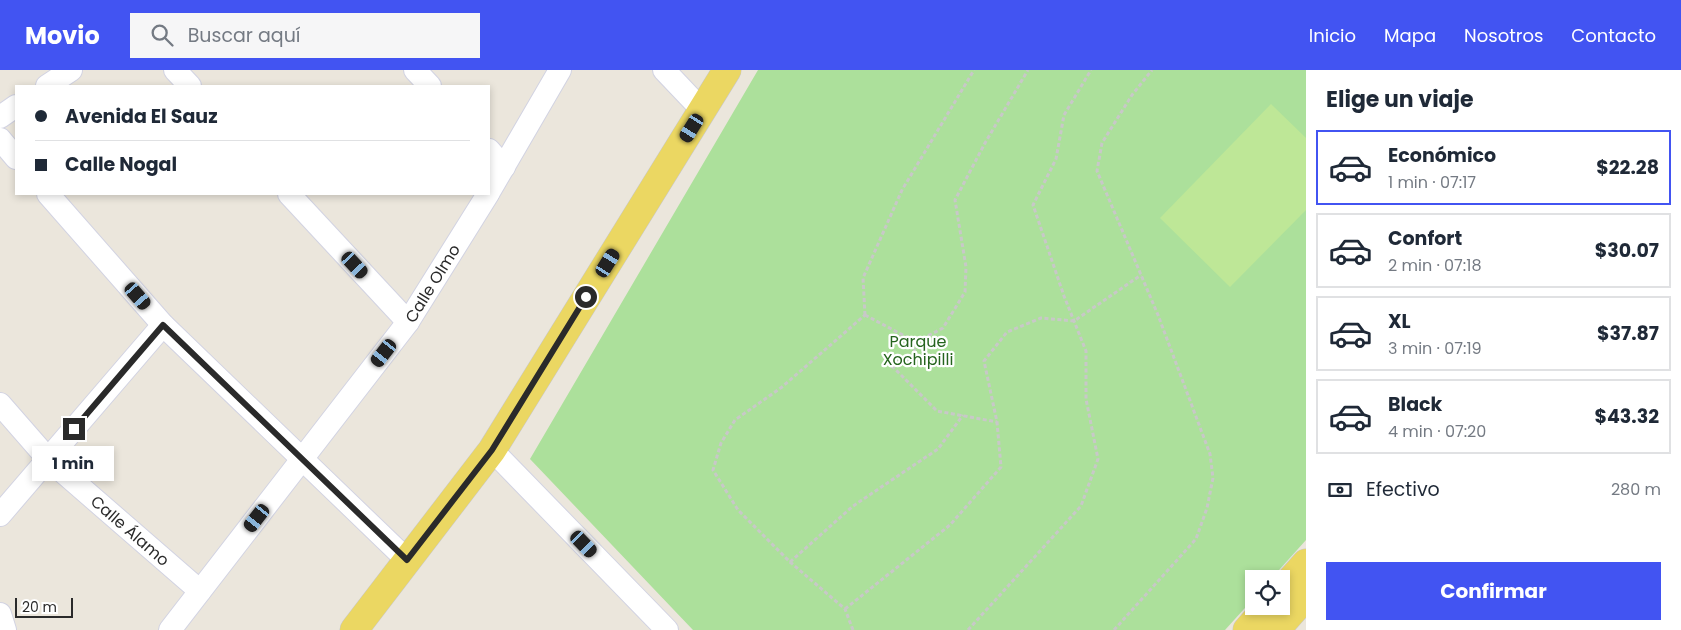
<!DOCTYPE html>
<html lang="es">
<head>
<meta charset="utf-8">
<style>
  body { margin:0; font-family:Poppins,sans-serif; background:#f6f6f7; color:#1f2937; height:100vh; display:flex; flex-direction:column; font-size:19px; white-space:nowrap }
  * { box-sizing:border-box; margin:0 }
  p { font-size:16px; color:#747a83 }
  .icon { flex:none; width:28px; height:28px; fill:none; stroke:currentColor; stroke-width:2; stroke-linecap:round; stroke-linejoin:round }
  .map { position:relative; flex:1; overflow:hidden }
  .sheet { display:flex; flex-direction:column; background:#fff; width:375px }
  .sheet>* { flex:none }
  .guide { position:absolute; left:15px; top:15px; width:475px; height:110px; border-radius:0px; box-shadow:0 2px 8px #0003; display:grid; align-content:center; height:110px; padding:0 20px; background:#fff }
  .buttons { position:absolute; left:1245px; top:500px; display:grid; gap:10px }
  .buttons a { display:grid; place-items:center; width:45px; height:45px; border-radius:0px; background:#fff; box-shadow:0 2px 8px #0003; font-size:25px }
  .scale { position:absolute; left:15px; bottom:12px; width:58px; box-sizing:border-box; padding-left:5px; border:2px solid #2a2a2a; border-top:0; font-size:14px; line-height:18px; white-space:nowrap; color:#2a2a2a; -webkit-text-stroke:4px #fff; paint-order:stroke }
  .end { position:absolute; width:22px; height:22px; margin:-11px; border:6px solid #2a2a2a; background:#fff; box-shadow:0 0 0 2px #fff }
  .from { border-radius:50% }
  .bubble { position:absolute; height:35px; border-radius:0px; background:#fff; box-shadow:0 2px 8px #0003; font-size:16px; font-weight:700; line-height:35px; text-align:center }
  .car { position:absolute; width:15px; height:30px; margin:-15px -8px; border-radius:6px; box-shadow:0 0 4px 1px #0007; background:linear-gradient(#222 24%,#8ab4d8 0 40%,#222 0 76%,#8ab4d8 0 86%,#222 0) }
  .guide b { display:flex; align-items:center; gap:18px; height:48px; font-size:19px }
  .guide b+b { border-top:1px solid #e0e1e3 }
  .guide i { width:12px; height:12px; background:#1f2937 }
  ul { padding:0; list-style:none }
  li { display:flex; align-items:center; gap:15px; height:75px; margin:0 10px 8px; padding:0 10px; border:2px solid #e0e1e3; border-radius:0px }
  li div { flex:1 }
  li b { display:block; font-size:19px }
  li em { font-style:normal; font-weight:700 }
  li.active { border-color:#4254f2 }
  li>.icon { width:45px; height:45px; stroke-width:1.5 }
  h2 { padding:0 20px; font-size:22px; line-height:60px }
  .pay { display:flex; align-items:center; gap:12px; height:55px; padding:0 20px; font-size:19px }
  .pay p { margin-inline-start:auto }
  .action { display:flex; gap:10px; margin-top:auto; padding:10px 20px }
  .action a { flex:1; height:58px; border-radius:0px; background:#4254f2; color:#fff; font-size:20px; font-weight:700; line-height:58px; text-align:center }
  header { display:flex; align-items:center; gap:30px; box-sizing:border-box; height:70px; padding:0 25px; background:#4254f2; color:#fff }
  header strong { font-size:24px }
  nav { display:flex; gap:28px; margin-inline-start:auto; font-size:18px }
  .search { width:350px; height:45px; background:#f6f6f7; display:flex; align-items:center; gap:12px; box-sizing:border-box; padding:0 18px; border-radius:0px; color:#747a83; font-size:19px }
  main { display:flex; flex:1; min-height:0 }
  .map>svg:first-child { display:block }
  .green { fill:#ace09b }
  .pitch { fill:#bee797 }
  .lines { fill:none; stroke-linecap:round; stroke-linejoin:round }
  .minor-casing { stroke:#d2d3e2; stroke-width:24 }
  .primary-casing { stroke:#c8c8c8; stroke-width:29 }
  .path { stroke:#c8c8c8; stroke-width:3; stroke-dasharray:4 2.5; stroke-linecap:butt }
  .minor { stroke:#fff; stroke-width:22 }
  .primary { stroke:#ebd762; stroke-width:28 }
  .route { stroke:#2a2a2a; stroke-width:6 }
  .labels { text-anchor:middle; stroke-width:4.5; stroke-linejoin:round; paint-order:stroke }
  .street-label { font-size:16px; fill:#2a2a2a; stroke:#fff }
  .park-label { font-size:16px; fill:#25641d; stroke:#fff }
</style>
</head>
<body>
<header>
<strong>Movio</strong>
<div class="search"><svg class="icon" aria-label="search" viewBox="0 0 24 24"><circle cx="10" cy="10" r="6"/><path d="M15 15l6 6"/></svg>Buscar aquí</div>
<nav><a>Inicio</a><a>Mapa</a><a>Nosotros</a><a>Contacto</a></nav>
</header>
<main>
<div class="map">
<svg width="1306" height="560" viewBox="0 0 1306 560">
  <rect width="100%" height="100%" fill="#ebe6dc"/>
  <path class="green" d="M758,0H1306V470L1271,509H1254V528L1225,560H693L530,389Z"/>
  <path class="pitch" d="M1271,34L1306,68V140L1230,217L1160,148Z"/>
  <g class="lines">
    <g class="minor-casing">
      <g id="minor">
        <path d="M175,0L190,16"/>
        <path d="M415,0L430,16"/>
        <path d="M664,0L702,40"/>
        <path d="M47,16L71,0"/>
        <path d="M0,47L16,36"/>
        <path d="M0,69L16,88"/>
        <path d="M489,80L504,97"/>
        <path d="M489,122L560,0"/>
        <path d="M48,124L163,255L407,490"/>
        <path d="M289,124L408,252"/>
        <path id="s1" d="M0,334L48,389L200,521"/>
        <path d="M492,380L667,560"/>
        <path d="M0,445L163,255"/>
        <path d="M0,544L5,560"/>
        <path id="s2" d="M170,560L408,252L488,124"/>
      </g>
    </g>
    <g class="primary-casing">
      <g id="primary">
        <path d="M1281,521L1306,493"/>
        <path d="M354,560L492,380L727,0"/>
        <path d="M1247,560L1268,536"/>
        <path d="M1276,560L1306,526"/>
      </g>
    </g>
    <g class="path">
      <path d="M865,245L916,272L943,258L965,222L966,197L955,130L985,73L1028,0"/>
      <path d="M865,245L863,208L902,120L974,0"/>
      <path d="M916,272L913,289L889,293L937,341L997,352"/>
      <path d="M790,492L853,436L938,379L963,345"/>
      <path d="M845,539L950,455L1001,397L997,352L984,291L1007,262L1041,248L1074,251L1141,205"/>
      <path d="M853,560L845,539L790,492L738,440L713,400L721,373L735,350L782,317L865,245"/>
      <path d="M968,560L1081,436L1098,389L1086,329V281L1064,226L1033,135L1056,89L1064,45L1091,0"/>
      <path d="M1114,560L1196,469L1207,438L1213,408L1210,384L1158,245L1097,101L1102,73L1132,25L1152,0"/>
    </g>
    <use href="#minor" class="minor"/>
    <use href="#primary" class="primary"/>
  </g>
  <g class="lines">
    <path class="route" d="M74,359L163,255L407,490L492,380L586,227"/>
  </g>
  <g class="labels">
    <g class="street-label">
      <text dy="6" stroke="none"><textPath href="#s2" startOffset="435">Calle Olmo</textPath></text>
      <text dy="6" stroke="none"><textPath href="#s1" startOffset="182">Calle Álamo</textPath></text>
    </g>
    <g class="park-label">
      <text x="918" y="277">Parque<tspan x="918" dy="18">Xochipilli</tspan></text>
    </g>
  </g>
</svg>
<div class="buttons">
<a><svg class="icon" aria-label="locate" viewBox="0 0 24 24"><circle cx="12" cy="12" r="6"/><path d="M12 2v4M12 18v4M2 12h4M18 12h4"/></svg></a>
</div>
<div class="scale">20 m</div>
<i class="end from" style="left:586px;top:227px"></i>
<i class="end" style="left:74px;top:359px"></i>
<div class="bubble" style="left:32px;top:376px;width:82px">1 min</div>
<i class="car" style="left:692px;top:58px;rotate:212deg"></i>
<i class="car" style="left:608px;top:193px;rotate:32deg"></i>
<i class="car" style="left:355px;top:195px;rotate:137deg"></i>
<i class="car" style="left:138px;top:226px;rotate:139deg"></i>
<i class="car" style="left:384px;top:283px;rotate:218deg"></i>
<i class="car" style="left:257px;top:448px;rotate:218deg"></i>
<i class="car" style="left:584px;top:474px;rotate:136deg"></i>
<div class="guide">
<b><i class="from"></i>Avenida El Sauz</b>
<b><i></i>Calle Nogal</b>
</div>
</div>
<section class="sheet">
<h2>Elige un viaje</h2>
<ul>
<li class="active"><svg class="icon" aria-label="car" viewBox="0 0 24 24"><path d="M5 17H2v-5l4-1 3-4h7l3 4 3 1v5h-3M9 17h6M6 11h13"/><circle cx="7" cy="17" r="2"/><circle cx="17" cy="17" r="2"/></svg><div><b>Económico</b><p>1 min · 07:17</p></div><em>$22.28</em></li>
<li><svg class="icon" aria-label="car" viewBox="0 0 24 24"><path d="M5 17H2v-5l4-1 3-4h7l3 4 3 1v5h-3M9 17h6M6 11h13"/><circle cx="7" cy="17" r="2"/><circle cx="17" cy="17" r="2"/></svg><div><b>Confort</b><p>2 min · 07:18</p></div><em>$30.07</em></li>
<li><svg class="icon" aria-label="car" viewBox="0 0 24 24"><path d="M5 17H2v-5l4-1 3-4h7l3 4 3 1v5h-3M9 17h6M6 11h13"/><circle cx="7" cy="17" r="2"/><circle cx="17" cy="17" r="2"/></svg><div><b>XL</b><p>3 min · 07:19</p></div><em>$37.87</em></li>
<li><svg class="icon" aria-label="car" viewBox="0 0 24 24"><path d="M5 17H2v-5l4-1 3-4h7l3 4 3 1v5h-3M9 17h6M6 11h13"/><circle cx="7" cy="17" r="2"/><circle cx="17" cy="17" r="2"/></svg><div><b>Black</b><p>4 min · 07:20</p></div><em>$43.32</em></li>
</ul>
<div class="pay"><svg class="icon" aria-label="cash" viewBox="0 0 24 24"><path d="M3 7h18v10H3z"/><circle cx="12" cy="12" r="2"/></svg>Efectivo<p>280 m</p></div>
<div class="action"><a>Confirmar</a></div>
</section>
</main>
</body>
</html>
